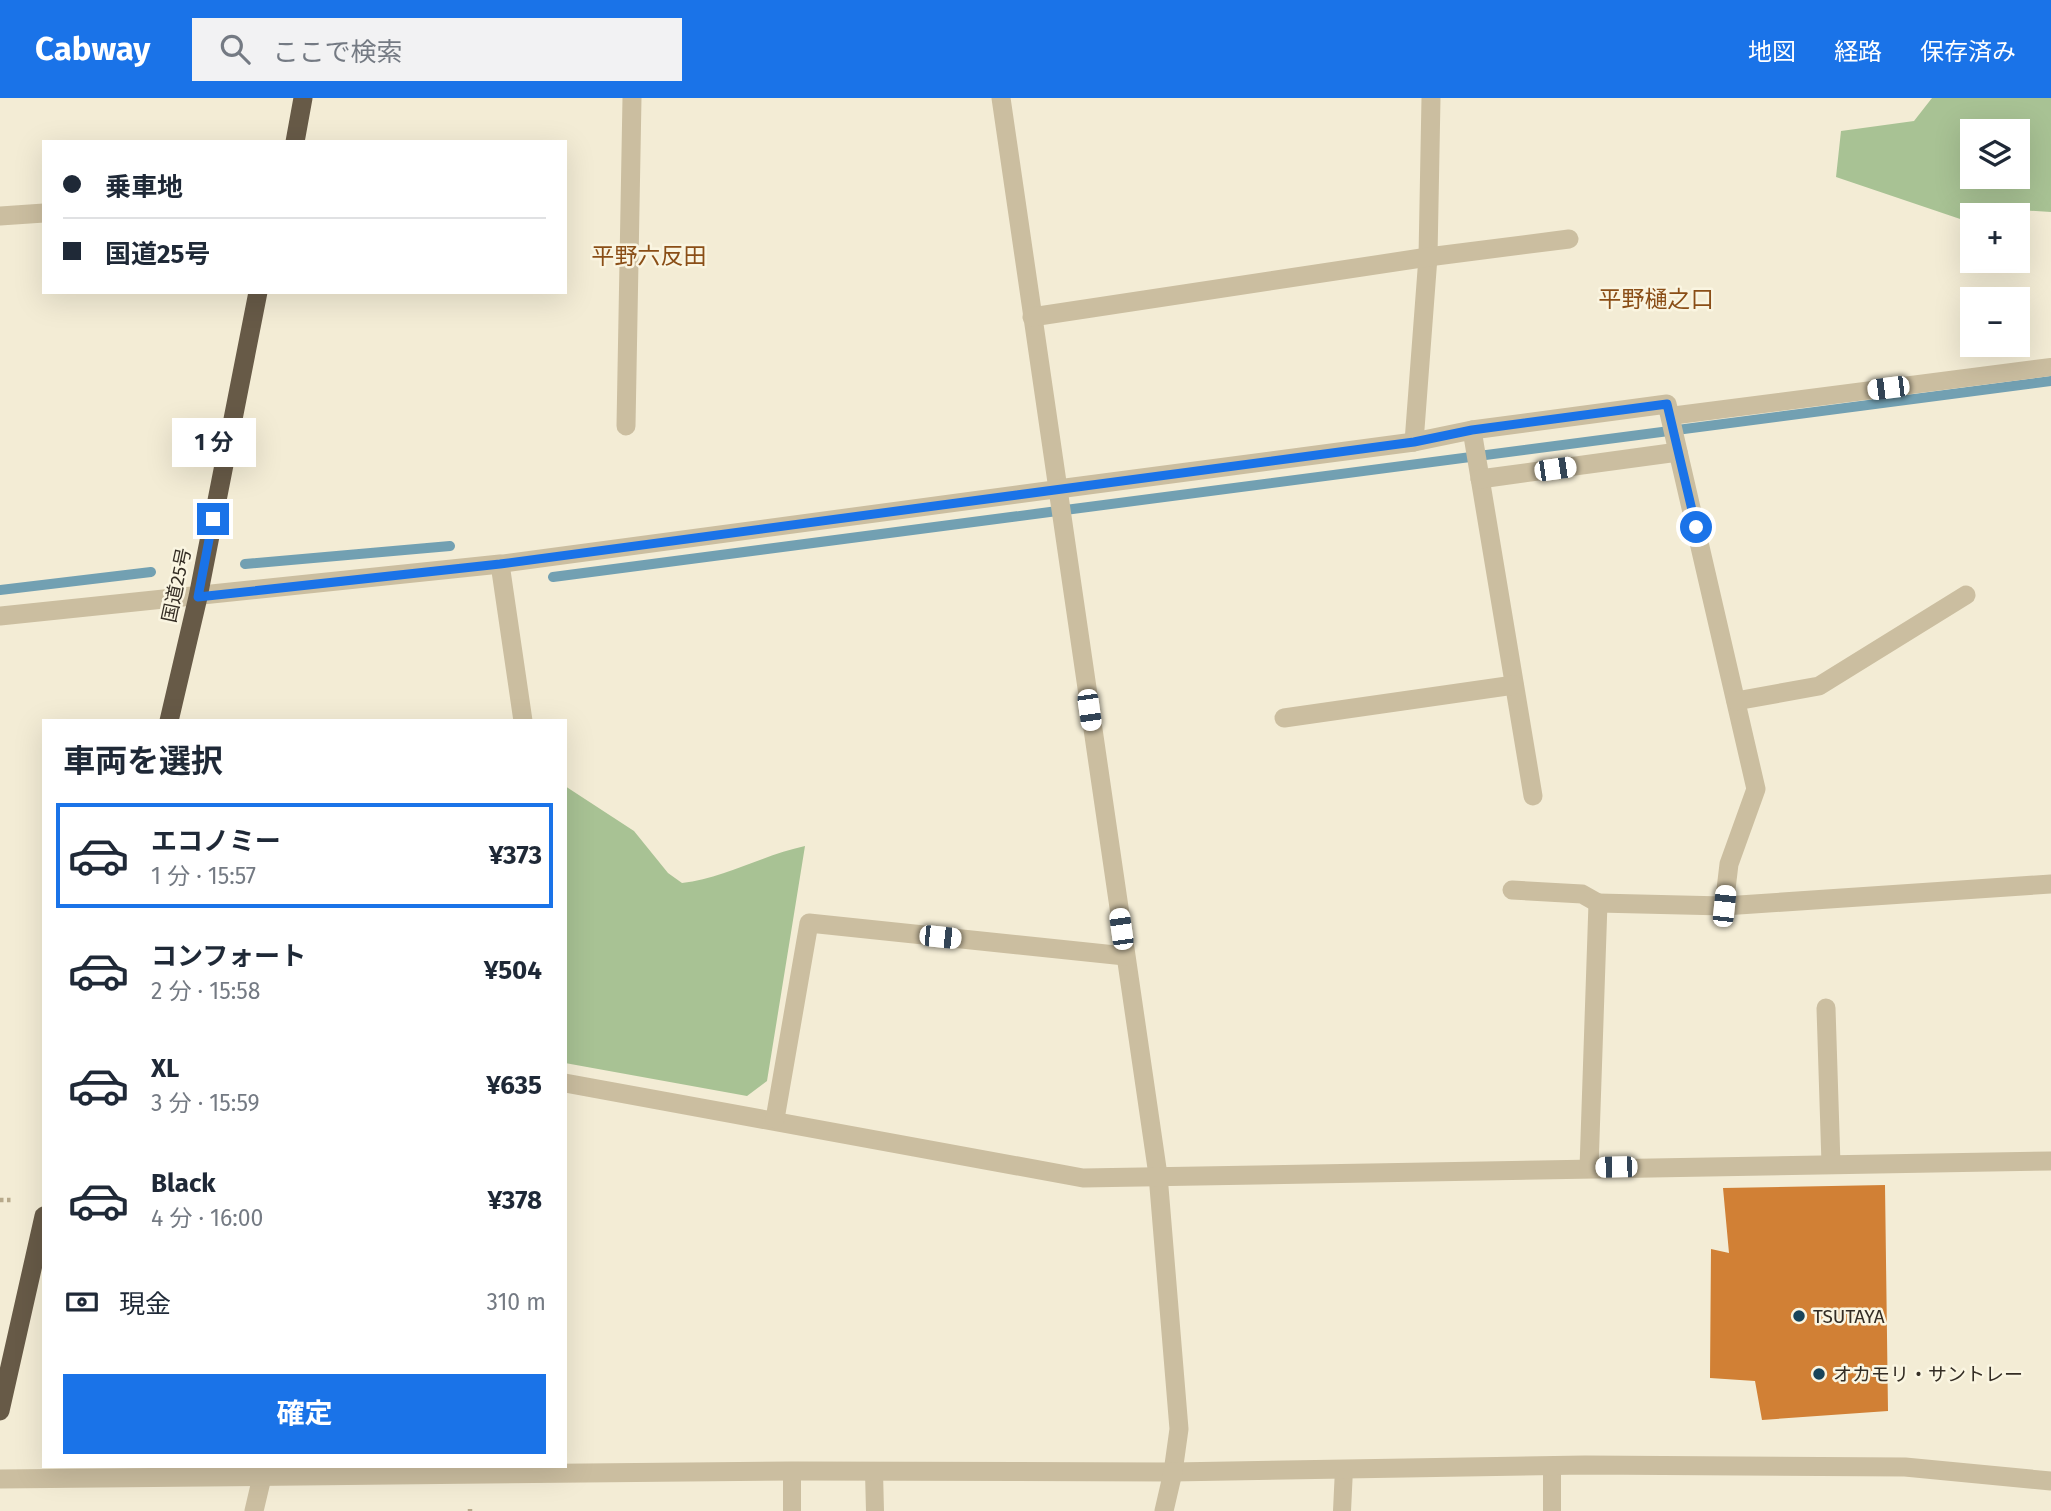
<!DOCTYPE html>
<html lang="ja">
<head>
<meta charset="utf-8">
<style>
  body { margin:0; font-family:"Fira Sans","Noto Sans JP",sans-serif; background:#f2f2f3; color:#1f2937; height:100vh; display:flex; flex-direction:column; font-size:26px; white-space:nowrap }
  * { box-sizing:border-box; margin:0 }
  p { font-size:23px; color:#747a83 }
  .icon { flex:none; width:38px; height:38px; fill:none; stroke:currentColor; stroke-width:2; stroke-linecap:round; stroke-linejoin:round }
  .map { position:relative; flex:1; overflow:hidden }
  .details { position:absolute; left:42px; top:621px; width:525px; height:749px; display:flex; flex-direction:column; background:#fff; border-radius:0px; box-shadow:0 7px 28px #0002 }
  .details>* { flex:none }
  .top-card { position:absolute; left:42px; top:42px; width:525px; height:154px; border-radius:0px; box-shadow:0 7px 28px #0002; display:grid; align-content:center; height:154px; padding:0 21px; background:#fff }
  .fabs { position:absolute; left:1960px; top:21px; display:grid; gap:14px }
  .fabs a { display:grid; place-items:center; width:70px; height:70px; border-radius:0px; background:#fff; box-shadow:0 7px 28px #0002; font-size:35px }
  .end { position:absolute; width:32px; height:32px; margin:-16px; border:9px solid #1a73e8; background:#fff; box-shadow:0 0 0 4px #fff }
  .from { border-radius:50% }
  .bubble { position:absolute; height:49px; border-radius:0px; background:#fff; box-shadow:0 7px 28px #0002; font-size:23px; font-weight:700; line-height:49px; text-align:center }
  .car { position:absolute; width:21px; height:42px; margin:-21px -10px; border-radius:9px; box-shadow:0 0 5px 2px #0007; background:linear-gradient(#fff 24%,#345 0 40%,#fff 0 76%,#345 0 86%,#fff 0) }
  .top-card b { display:flex; align-items:center; gap:24px; height:66px; font-size:26px }
  .top-card b+b { border-top:2px solid #e0e1e3 }
  .top-card i { width:18px; height:18px; background:#1f2937 }
  ul { padding:0; list-style:none }
  li { display:flex; align-items:center; gap:21px; height:105px; margin:0 14px 10px; padding:0 7px; border:4px solid transparent; border-radius:0px }
  li div { flex:1 }
  li b { display:block; font-size:26px }
  li em { font-style:normal; font-weight:700 }
  li.on { border-color:#1a73e8 }
  li>.icon { width:63px; height:63px; stroke-width:1.5 }
  h2 { padding:0 21px; font-size:32px; line-height:84px }
  .pay { display:flex; align-items:center; gap:18px; height:77px; padding:0 21px; font-size:26px }
  .pay p { margin-inline-start:auto }
  .button { display:flex; gap:14px; margin-top:auto; padding:14px 21px }
  .button a { flex:1; height:80px; border-radius:0px; background:#1a73e8; color:#fff; font-size:28px; font-weight:700; line-height:80px; text-align:center }
  header { display:flex; align-items:center; gap:42px; box-sizing:border-box; height:98px; padding:0 35px; background:#1a73e8; color:#fff }
  header strong { font-size:33px }
  nav { display:flex; gap:38px; margin-inline-start:auto; font-size:24px }
  .search { width:490px; height:63px; background:#f2f2f3; display:flex; align-items:center; gap:18px; box-sizing:border-box; padding:0 24px; border-radius:0px; color:#747a83; font-size:26px }
  .map>svg:first-child { display:block }
  .green { fill:#a8c294; fill-rule:evenodd }
  .lines { fill:none; stroke-linecap:round; stroke-linejoin:round }
  .stream { stroke:#72a0b2; stroke-width:10 }
  .building { fill:#d18035 }
  .path { stroke:#b7a98b; stroke-width:4.5; stroke-dasharray:3.5 3.5; stroke-linecap:butt }
  .service { stroke:#cbbea0; stroke-width:18 }
  .minor { stroke:#cbbea0; stroke-width:19 }
  .tertiary { stroke:#cbbea0; stroke-width:19 }
  .trunk { stroke:#675a47; stroke-width:19 }
  .route { stroke:#1a73e8; stroke-width:9 }
  .poi-dot { fill:#174459; stroke:#faf5e1; stroke-width:2.5 }
  .labels { text-anchor:middle; stroke-width:5; stroke-linejoin:round; paint-order:stroke }
  .street-label { font-size:19px; fill:#342d24; stroke:#faf5e1 }
  .poi-label { font-size:19px; fill:#342d24; stroke:#faf5e1; text-anchor:start }
  .quarter-label { font-size:23px; fill:#8a4e17; stroke:#faf5e1 }
</style>
</head>
<body>
<header>
<strong>Cabway</strong>
<div class="search"><svg class="icon" aria-label="search" viewBox="0 0 24 24"><circle cx="10" cy="10" r="6"/><path d="M15 15l6 6"/></svg>ここで検索</div>
<nav><a>地図</a><a>経路</a><a>保存済み</a></nav>
</header>
<div class="map">
<svg width="2051" height="1413" viewBox="0 0 2051 1413">
  <rect width="100%" height="100%" fill="#f3ecd5"/>
  <g class="green">
    <path d="M1932,0H2051V114L2005,111L2000,117H1972V125L1836,79L1841,33L1914,23ZM1972,33H2018V79H1972Z"/>
    <path d="M565,688L634,733L668,775L682,785C724,780 763,757 805,748L767,983L747,998L565,965Z"/>
  </g>
  <g class="lines">
    <g class="stream">
      <path d="M245,466L450,448"/>
      <path d="M553,479L2051,283"/>
      <path d="M0,492L151,474"/>
    </g>
  </g>
  <path class="building" d="M1885,1087L1888,1313L1762,1322L1755,1283L1710,1280L1711,1151L1729,1155L1723,1090Z"/>
  <g class="lines">
    <g class="path">
      <path d="M0,1102H13"/>
      <path d="M470,1411V1413"/>
    </g>
    <g class="service">
      <path d="M1670,318L2051,269"/>
      <path d="M500,466L1058,391"/>
      <path d="M792,1373V1413"/>
      <path d="M874,1374L875,1413"/>
      <path d="M1342,1413L1344,1371"/>
      <path d="M1552,1413V1368"/>
    </g>
    <g class="minor">
      <path d="M1001,0L1158,1077L1179,1331L1173,1374"/>
      <path d="M1431,0L1428,159L1414,344L1472,332L1667,306L1756,691L1729,766L1724,808"/>
      <path d="M1032,219L1428,159L1569,141"/>
      <path d="M626,328L632,0"/>
      <path d="M1472,332L1533,698"/>
      <path d="M1480,381L1678,354"/>
      <path d="M1058,391L1414,344"/>
      <path d="M0,518L500,466L523,623"/>
      <path d="M1736,603L1819,588L1966,497"/>
      <path d="M1284,620L1514,587"/>
      <path d="M1512,792L1582,796L1598,805"/>
      <path d="M1826,910L1831,1066"/>
      <path d="M565,985L1083,1080L2051,1063"/>
      <path d="M775,1021L809,825L1125,858"/>
      <path d="M1589,1070L1598,805L1724,808L2051,786"/>
      <path d="M254,1413L262,1379"/>
    </g>
    <g class="tertiary">
      <path d="M0,118L44,115"/>
      <path d="M0,1381L792,1373L1173,1374L1585,1367L1905,1369L2051,1383"/>
      <path d="M1164,1413L1173,1374"/>
    </g>
    <g class="trunk">
      <path d="M295,44L303,0"/>
      <path d="M169,623L198,499L258,194"/>
      <path d="M0,1313L44,1118"/>
    </g>
  </g>
  <g class="lines">
    <path class="route" d="M213,421L198,499L500,466L1414,344L1472,332L1667,306L1696,429"/>
  </g>
  <g class="poi-dot">
    <circle cx="1799" cy="1218" r="7"/>
    <circle cx="1819" cy="1276" r="7"/>
  </g>
  <g class="labels">
    <g class="street-label">
      <text transform="translate(176 487) rotate(-78)" y="7">国道25号</text>
    </g>
    <g class="poi-label">
      <text x="1813" y="1225">TSUTAYA</text>
      <text x="1833" y="1283">オカモリ・サントレー</text>
    </g>
    <g class="quarter-label">
      <text x="649" y="166">平野六反田</text>
      <text x="1656" y="209">平野樋之口</text>
    </g>
  </g>
</svg>
<div class="fabs">
<a><svg class="icon" aria-label="layers" viewBox="0 0 24 24"><path d="M12 4l9 5-9 5-9-5zM3 14l9 5 9-5"/></svg></a>
<a>+</a>
<a>−</a>
</div>
<i class="end from" style="left:1696px;top:429px"></i>
<i class="end" style="left:213px;top:421px"></i>
<div class="bubble" style="left:172px;top:320px;width:84px">1 分</div>
<i class="car" style="left:1888px;top:290px;rotate:263deg"></i>
<i class="car" style="left:1555px;top:371px;rotate:82deg"></i>
<i class="car" style="left:1089px;top:612px;rotate:172deg"></i>
<i class="car" style="left:1724px;top:808px;rotate:6deg"></i>
<i class="car" style="left:1121px;top:831px;rotate:352deg"></i>
<i class="car" style="left:940px;top:839px;rotate:96deg"></i>
<i class="car" style="left:1616px;top:1069px;rotate:269deg"></i>
<div class="top-card">
<b><i class="from"></i>乗車地</b>
<b><i></i>国道25号</b>
</div>
<section class="details">
<h2>車両を選択</h2>
<ul>
<li class="on"><svg class="icon" aria-label="car" viewBox="0 0 24 24"><path d="M5 17H2v-5l4-1 3-4h7l3 4 3 1v5h-3M9 17h6M6 11h13"/><circle cx="7" cy="17" r="2"/><circle cx="17" cy="17" r="2"/></svg><div><b>エコノミー</b><p>1 分 · 15:57</p></div><em>¥373</em></li>
<li><svg class="icon" aria-label="car" viewBox="0 0 24 24"><path d="M5 17H2v-5l4-1 3-4h7l3 4 3 1v5h-3M9 17h6M6 11h13"/><circle cx="7" cy="17" r="2"/><circle cx="17" cy="17" r="2"/></svg><div><b>コンフォート</b><p>2 分 · 15:58</p></div><em>¥504</em></li>
<li><svg class="icon" aria-label="car" viewBox="0 0 24 24"><path d="M5 17H2v-5l4-1 3-4h7l3 4 3 1v5h-3M9 17h6M6 11h13"/><circle cx="7" cy="17" r="2"/><circle cx="17" cy="17" r="2"/></svg><div><b>XL</b><p>3 分 · 15:59</p></div><em>¥635</em></li>
<li><svg class="icon" aria-label="car" viewBox="0 0 24 24"><path d="M5 17H2v-5l4-1 3-4h7l3 4 3 1v5h-3M9 17h6M6 11h13"/><circle cx="7" cy="17" r="2"/><circle cx="17" cy="17" r="2"/></svg><div><b>Black</b><p>4 分 · 16:00</p></div><em>¥378</em></li>
</ul>
<div class="pay"><svg class="icon" aria-label="cash" viewBox="0 0 24 24"><path d="M3 7h18v10H3z"/><circle cx="12" cy="12" r="2"/></svg>現金<p>310 m</p></div>
<div class="button"><a>確定</a></div>
</section>
</div>
</body>
</html>
